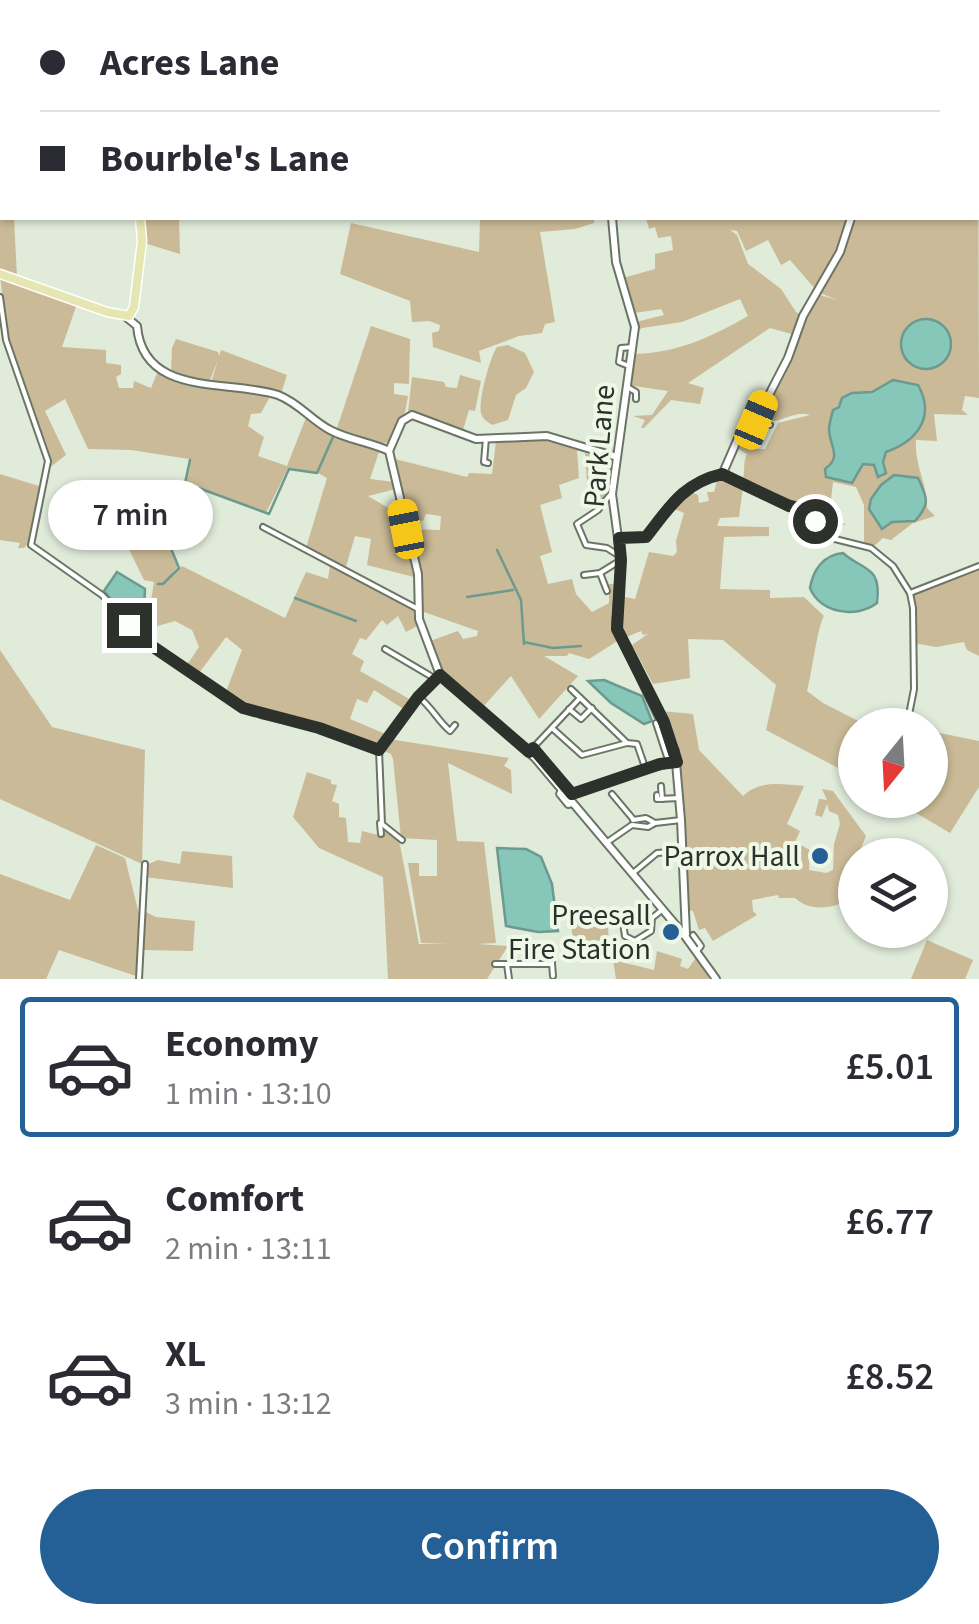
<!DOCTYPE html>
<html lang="en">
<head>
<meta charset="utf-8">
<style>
  body { margin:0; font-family:"Source Sans 3",sans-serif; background:#f2f2f3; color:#2b2b33; height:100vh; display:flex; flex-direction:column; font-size:38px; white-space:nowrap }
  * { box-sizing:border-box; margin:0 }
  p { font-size:32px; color:#7c7c81 }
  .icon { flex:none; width:55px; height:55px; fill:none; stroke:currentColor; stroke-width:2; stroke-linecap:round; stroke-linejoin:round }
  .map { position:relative; height:979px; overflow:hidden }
  .drawer { display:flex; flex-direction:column; background:#fff; flex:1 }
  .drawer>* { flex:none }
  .banner { position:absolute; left:0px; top:0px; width:980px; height:220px; box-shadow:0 2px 8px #0004; display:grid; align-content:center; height:220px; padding:0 40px; background:#fff }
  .needle { width:65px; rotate:198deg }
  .buttons { position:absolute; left:838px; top:708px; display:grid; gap:20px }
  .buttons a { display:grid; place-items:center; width:110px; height:110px; border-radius:50%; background:#fff; box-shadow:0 2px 8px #0004; font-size:50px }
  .end { position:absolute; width:45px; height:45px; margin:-22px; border:12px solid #2d312b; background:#fff; box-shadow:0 0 0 5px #fff }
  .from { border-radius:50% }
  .bubble { position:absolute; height:70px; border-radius:35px; background:#fff; box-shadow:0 2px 8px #0004; font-size:32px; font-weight:600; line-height:70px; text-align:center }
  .car { position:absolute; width:30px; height:60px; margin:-30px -15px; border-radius:12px; box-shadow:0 0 8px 2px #0007; background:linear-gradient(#f5c518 24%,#345 0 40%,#f5c518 0 76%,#345 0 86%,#f5c518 0) }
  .banner b { display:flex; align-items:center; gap:35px; height:95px; font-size:38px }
  .banner b+b { border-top:2px solid #e1e1e2 }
  .banner i { width:25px; height:25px; background:#2b2b33 }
  ul { padding:18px 0 0; list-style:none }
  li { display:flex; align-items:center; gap:30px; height:140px; margin:0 20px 15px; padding:0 20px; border:5px solid transparent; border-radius:10px }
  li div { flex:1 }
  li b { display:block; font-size:38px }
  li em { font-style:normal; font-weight:600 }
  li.selected { border-color:#245f96 }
  li>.icon { width:90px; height:90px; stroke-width:1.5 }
  .primary-button { display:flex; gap:20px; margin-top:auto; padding:20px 40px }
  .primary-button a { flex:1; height:115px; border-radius:60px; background:#245f96; color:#fff; font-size:40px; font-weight:600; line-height:115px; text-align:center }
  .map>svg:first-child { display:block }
  .green { fill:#caba97 }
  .water { fill:#87c7ba; stroke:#6c9a8f; stroke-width:2.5 }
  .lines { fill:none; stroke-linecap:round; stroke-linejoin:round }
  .stream { stroke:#6c9a8f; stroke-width:2.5 }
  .street-casing { stroke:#6b7566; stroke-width:8 }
  .secondary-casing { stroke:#6b7566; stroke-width:10 }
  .primary-casing { stroke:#fff; stroke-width:11 }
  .street { stroke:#fff; stroke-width:4 }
  .secondary { stroke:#fff; stroke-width:6 }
  .primary { stroke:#e5e6b1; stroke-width:8 }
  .route { stroke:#2d312b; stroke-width:12 }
  .poi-dot { fill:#245f96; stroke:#edf8e7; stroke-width:4 }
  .labels { text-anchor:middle; stroke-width:8; stroke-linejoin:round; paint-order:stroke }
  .street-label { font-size:30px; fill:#2d312b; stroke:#edf8e7 }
  .poi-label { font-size:30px; fill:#2d312b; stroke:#edf8e7; text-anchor:end }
</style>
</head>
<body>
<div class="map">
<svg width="979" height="979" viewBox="0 0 979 979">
  <rect width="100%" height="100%" fill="#e0ebda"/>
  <g class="green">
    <path d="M137,0H561L138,2Z"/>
    <path d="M0,86L2,218H14L17,277L0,271Z"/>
    <path d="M978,94L979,398L965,396L962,410L968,415L934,414L937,441L916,440C914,465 928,485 927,508L935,516L913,523L891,540L883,538L873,547L864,544V505L856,487L833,482L831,500H817V518L846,524L839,527L838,536L829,534L802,507L788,504L742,482C746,473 742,464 747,454L735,447L748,427L751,449H765L778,423L810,415C794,409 777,427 759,420L805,315L820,295L837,300L820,293L836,264L854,218H978Z"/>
    <path d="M143,218H179L180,254L144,243Z"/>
    <path d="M480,218H594V223L575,229L540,232L555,322L545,324L542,333L519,336L479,351L481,363L433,347L432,333L439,331L440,325L429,321L412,322L410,301L340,274L351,223L479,252Z"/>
    <path d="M646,218H850L840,250L816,290L790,260L781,265L768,240L746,251L737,231L730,230L737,235L748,264L781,289L796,312L802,315L795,335L770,328L688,383L704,388L700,404L671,400L644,428H641L645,420L633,416L652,415L668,391L627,385L634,354C676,353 710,338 748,316L740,299L682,322L642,328L637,332L636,322L664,315L661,309L634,313L623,278L655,269V254L673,250L671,236L658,238L655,227L649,229Z"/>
    <path d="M0,276L77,304L62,347L106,350V363L121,365V374L116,377L119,388H133L134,381L151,388L158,371L191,384L271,395L261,413L251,414L248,426L264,437L258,456L287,466L307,415L323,429L380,449L370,479L395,482L396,489L368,496L390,509H399L414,577L367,565L371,539L355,536L345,570L306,548L327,478L318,473L288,468L266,513L186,483L189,459L131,450L88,449L65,399L45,411L66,455L49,468V459L8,340Z"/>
    <path d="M371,326L410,339L409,384L394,383V394L408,396L405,412L392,441L381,445L336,431Z"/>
    <path d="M176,339L218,352L219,356L221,350L287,375L281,394L211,383L218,360L209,383L171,372L172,348Z"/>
    <path d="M508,345L525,353L534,372L526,388L516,395L508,420L492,425C487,421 483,420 481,413C478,401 490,357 497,347Z"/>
    <path d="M460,375L481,381L475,411L469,410L463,430L408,412L412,377L444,382L446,387L457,388Z"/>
    <path d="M496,441H546L577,450L579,478L559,485L562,498L540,505L552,552L540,556L548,584L572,579L576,594L592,612L609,603V584H618L614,626L619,640L589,659L569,653L567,656H544L578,676L539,719L511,676L481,709L443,675L430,641L458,631L463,639L477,636L478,631L421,611V568L410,529L440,530L441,516L426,514L423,521L408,520L395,459L467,477L469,473L492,474Z"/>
    <path d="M585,453L613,462L611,491L604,500L588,494Z"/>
    <path d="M0,474L42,487L30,541L24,548H18L20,543L0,540Z"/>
    <path d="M718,477L730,479L743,487L739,517L720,518L717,526L769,527V536L724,537L720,589L770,590V598L804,597L824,616C817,628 812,673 807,691L823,703L866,725L893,723L892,725H855V777L766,730L776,685L723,640L688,639L690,678L653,684L632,645L648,634L643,635L641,631L624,638L617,619L622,587L625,597L635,599L649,552L673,556L677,552L676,541L684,513L669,507L687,490L698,495L699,503L709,501L707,492H714Z"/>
    <path d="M110,511L162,528L163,544L170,547L178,566L162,585L182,566L285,618L306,572L328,579L330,565L415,609L419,625L406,632L398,616L387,625L382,620L366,640L360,638L352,654L364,661L360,671L413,701L405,710L374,690L367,703L357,699L350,719L388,735L379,748C358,743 338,732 317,727C287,719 247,718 225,694L242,650L226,637L196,677L182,666L189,662L199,647L192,630L175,621L154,627L151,638L155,645L145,638L154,582L144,580Z"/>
    <path d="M979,566V656L967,650L964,642L936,647L914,643L911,593Z"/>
    <path d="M0,650L52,727L145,750L142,864L0,799Z"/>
    <path d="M661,711L693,714L699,750L743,796C759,780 782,784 804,786L787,824L800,831L795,842L810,850L809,870L826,873L833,870L834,844L840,824L838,815L829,811L827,804L822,817L815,815L819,799L827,800L822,789L833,791L866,836L858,855H855V897C837,907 812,914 795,898H779L778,895L752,900L753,911L757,915L713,941L705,928L699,930L693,911L687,910L678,755Z"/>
    <path d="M935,732L979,741V787L950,833L894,800H930V741Z"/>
    <path d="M389,739L509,758L504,766L511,770L512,794L448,763L457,841L484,842L496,943L477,944L508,946L487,979H388L383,877L319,848L293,817L307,772L331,780V784L337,785L332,801L339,804V817L346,818L348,842L360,843L362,831L382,836L381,826L399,840L419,944H448L421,943L408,863H419V876H437V840L401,838L393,759L391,754L380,749Z"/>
    <path d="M96,845L125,858L140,918L136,976L59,950L46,979H0V874L70,900Z"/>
    <path d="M182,851L232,856L233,888L145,877L146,865L158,860L180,864Z"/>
    <path d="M607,908L609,943L574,945L581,943L582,938H573L569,912Z"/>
    <path d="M146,912L156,917L195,921L193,951L141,950Z"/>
    <path d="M927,940L973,960L965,979H911Z"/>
    <path d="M657,951L682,959L680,966L688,969L697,956L710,974L708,979H616L613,960L654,970Z"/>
  </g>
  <g class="water">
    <circle cx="926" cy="344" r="25"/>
    <path d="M893,380L918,385C936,417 917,441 886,452L883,462L886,473L878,477L874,465L863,464L852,483L826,477L825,469C843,456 829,447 829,428C829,425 832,414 833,410L839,407L842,398L852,393L872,392Z"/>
    <path d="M894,475L918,478C927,498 931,503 915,521L892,522L882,529L869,509L871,499L881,485Z"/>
    <path d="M843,553C863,571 882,565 877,603C856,619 820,613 810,588C813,570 823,555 843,553Z"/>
    <path d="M117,572L145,589L144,610L139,621L134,622L120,611L104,591Z"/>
    <path d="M604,680L642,696L652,721L644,724L611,703L588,681Z"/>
    <path d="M497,848L526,849L541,857L552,884L558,931L538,932L506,926Z"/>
  </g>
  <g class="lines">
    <g class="stream">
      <path d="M190,460L185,483L269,514L289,469L317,473L333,437"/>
      <path d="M127,537L160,540"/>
      <path d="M497,550L521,600L524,644"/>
      <path d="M158,584H163L179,568L170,546L164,544L163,529"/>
      <path d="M467,597L513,590"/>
      <path d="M295,598L356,621"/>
      <path d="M524,642L553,648L581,646"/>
    </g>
    <g class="street-casing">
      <g id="street">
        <path d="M0,297L6,340L48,461L31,545L102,595L147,641L231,701L261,715L319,728L379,750"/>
        <path d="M629,366L619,362L621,348L633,347"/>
        <path d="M629,388L636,392V399"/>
        <path d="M756,420L770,425"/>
        <path d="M486,438L484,462L488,463"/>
        <path d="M722,475L800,508L831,538L871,548L893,566L910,593L913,608L914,689L907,725"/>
        <path d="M610,495L598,510L577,524L586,545L607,548L621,557"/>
        <path d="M263,527L418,609"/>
        <path d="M600,573L607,591"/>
        <path d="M584,575L600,573L621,560"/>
        <path d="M910,593L979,566"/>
        <path d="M385,649L434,678"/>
        <path d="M571,689L627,743L637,744L646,770"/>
        <path d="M419,697C434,710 438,721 450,731L455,725"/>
        <path d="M569,709L581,719L592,708"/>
        <path d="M656,723L669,763"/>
        <path d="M552,728L582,755L627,743"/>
        <path d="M533,748L572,794"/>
        <path d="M529,752L580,698"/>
        <path d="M661,786L662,799"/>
        <path d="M561,790L559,794L568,805L572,804"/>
        <path d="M612,794L633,819"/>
        <path d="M657,795V799L680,798"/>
        <path d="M567,797L606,781L677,762"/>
        <path d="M633,820L646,818L655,823"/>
        <path d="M380,823L381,834"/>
        <path d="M402,840L382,824L379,750L416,700L440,675"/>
        <path d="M606,843L632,825L648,827L655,823L681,820"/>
        <path d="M633,873L657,853L683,851"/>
        <path d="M623,923L625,936L635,941L651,931L652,918L663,909"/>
        <path d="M693,935L701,946L697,951"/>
        <path d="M551,951L553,976"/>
        <path d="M495,964H552"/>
        <path d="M507,964L509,979"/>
        <path d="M139,979L145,864"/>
      </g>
    </g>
    <g class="secondary-casing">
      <g id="secondary">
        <path d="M937,0L939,2"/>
        <path d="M654,2L679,0"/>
        <path d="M972,2L974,0"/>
        <path d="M612,218L616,262L635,327L612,494L621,560L616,626L675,751L681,820L686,934"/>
        <path d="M126,317L137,326C143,398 229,379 278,395C299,403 311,420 330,430C349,440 370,442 389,451L418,574L419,619L440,675L535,758L685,936L716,979"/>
        <path d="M389,451L402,421L412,415L476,439L547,436L617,457"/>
        <path d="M619,537H646C669,508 683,483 722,475L739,436L756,420L788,358L803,316L840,252L851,218"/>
      </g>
    </g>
    <g class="primary-casing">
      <g id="primary">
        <path d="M626,2L628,0"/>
        <path d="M0,274L107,312L129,316L134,307L142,241L140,218"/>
      </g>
    </g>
    <use href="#street" class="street"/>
    <use href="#secondary" class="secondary"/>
    <use href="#primary" class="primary"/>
  </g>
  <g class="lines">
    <path class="route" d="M129,625L146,642L243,708L319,728L379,750L418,697L440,675L529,752L533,748L572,794L660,764L677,762L664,722L617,629L621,560L619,538L646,537C669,508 683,483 722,474L789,506L800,508L815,521"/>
  </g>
  <g class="poi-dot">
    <circle cx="820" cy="856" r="10"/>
    <circle cx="671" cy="932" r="10"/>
  </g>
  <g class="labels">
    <g class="street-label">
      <text transform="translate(599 446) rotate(-85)" y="10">Park Lane</text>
    </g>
    <g class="poi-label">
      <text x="800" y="866">Parrox Hall</text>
      <text x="651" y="925">Preesall<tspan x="651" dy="34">Fire Station</tspan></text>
    </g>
  </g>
</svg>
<div class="buttons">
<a><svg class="needle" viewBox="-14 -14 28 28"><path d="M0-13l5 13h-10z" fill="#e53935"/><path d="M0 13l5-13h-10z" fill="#7c7c81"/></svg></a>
<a><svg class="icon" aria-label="layers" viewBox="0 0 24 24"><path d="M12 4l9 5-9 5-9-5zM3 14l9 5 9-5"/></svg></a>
</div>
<i class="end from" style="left:815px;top:521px"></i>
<i class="end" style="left:129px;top:625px"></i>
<div class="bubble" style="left:48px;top:480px;width:165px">7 min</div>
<i class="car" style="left:756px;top:420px;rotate:23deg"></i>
<i class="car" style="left:406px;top:529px;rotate:349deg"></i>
<div class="banner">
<b><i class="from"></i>Acres Lane</b>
<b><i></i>Bourble's Lane</b>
</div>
</div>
<section class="drawer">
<ul>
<li class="selected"><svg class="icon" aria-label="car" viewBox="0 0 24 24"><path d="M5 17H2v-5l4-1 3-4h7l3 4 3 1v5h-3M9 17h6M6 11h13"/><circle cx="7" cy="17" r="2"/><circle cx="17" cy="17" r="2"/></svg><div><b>Economy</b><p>1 min · 13:10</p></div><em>£5.01</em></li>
<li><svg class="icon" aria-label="car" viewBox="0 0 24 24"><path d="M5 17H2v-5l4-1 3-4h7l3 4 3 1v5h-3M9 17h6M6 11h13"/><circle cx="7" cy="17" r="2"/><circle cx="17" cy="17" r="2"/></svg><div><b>Comfort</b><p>2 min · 13:11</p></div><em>£6.77</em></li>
<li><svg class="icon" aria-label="car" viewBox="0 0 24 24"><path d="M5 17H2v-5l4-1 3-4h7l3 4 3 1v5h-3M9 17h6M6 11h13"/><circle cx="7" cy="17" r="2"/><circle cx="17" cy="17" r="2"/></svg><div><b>XL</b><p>3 min · 13:12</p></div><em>£8.52</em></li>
</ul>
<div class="primary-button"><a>Confirm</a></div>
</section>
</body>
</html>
